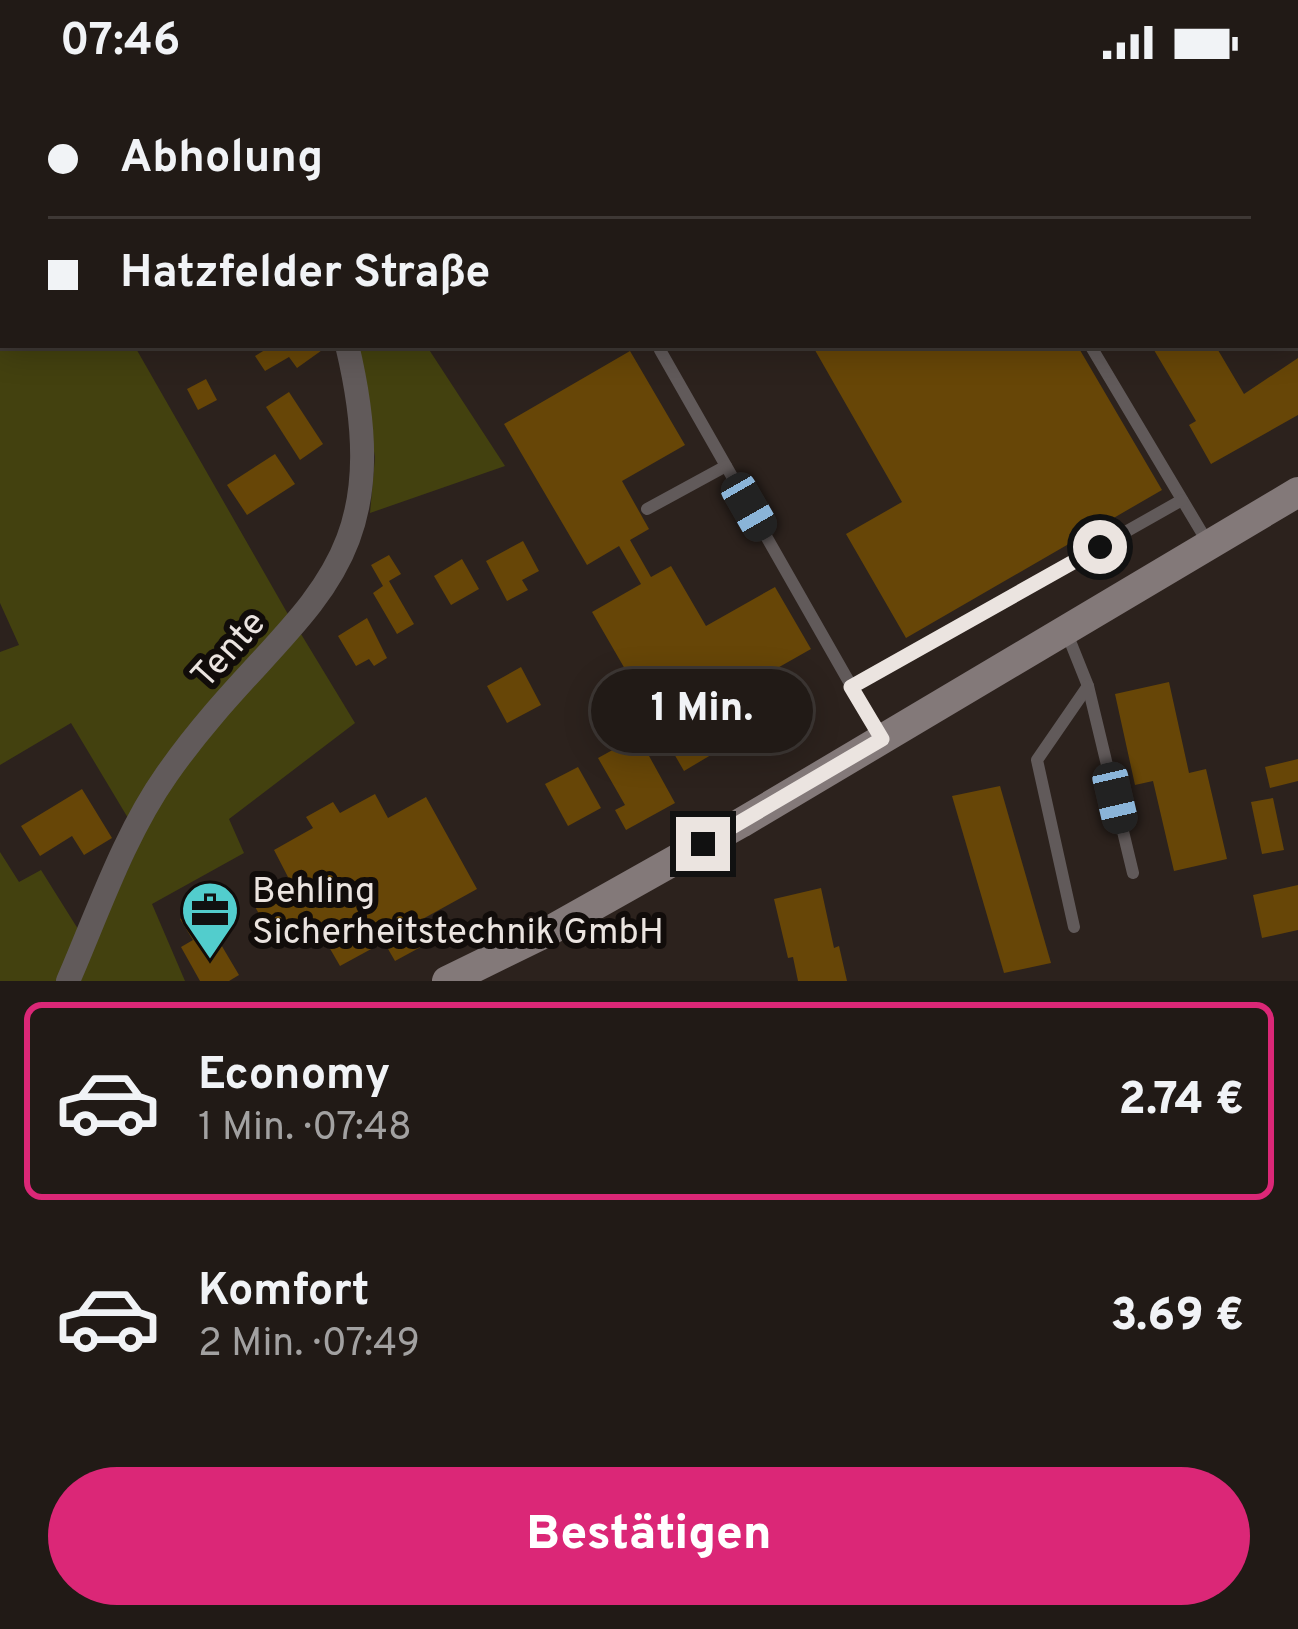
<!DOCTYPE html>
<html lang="de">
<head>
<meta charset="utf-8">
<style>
  body { margin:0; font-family:Overpass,sans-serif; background:#2d2723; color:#f1f3f6; height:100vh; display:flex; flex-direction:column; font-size:45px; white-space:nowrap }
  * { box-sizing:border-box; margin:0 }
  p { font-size:39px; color:#a2a1a1 }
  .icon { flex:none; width:66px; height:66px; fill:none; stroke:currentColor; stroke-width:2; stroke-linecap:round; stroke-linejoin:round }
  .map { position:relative; height:897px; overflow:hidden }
  .sheet { display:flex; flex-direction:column; background:#211a16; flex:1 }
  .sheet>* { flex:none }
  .hud { position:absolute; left:0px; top:0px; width:1299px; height:264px; box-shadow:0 6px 30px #0003,0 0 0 3px #3e3835; display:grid; align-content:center; height:264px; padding:0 48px; background:#211a16 }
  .end { position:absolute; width:54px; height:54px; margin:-27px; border:15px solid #ebe4e0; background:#111; box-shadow:0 0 0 6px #111 }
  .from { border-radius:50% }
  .bubble { position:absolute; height:84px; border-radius:42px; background:#211a16; box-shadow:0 6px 30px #0003,0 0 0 3px #3e3835; font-size:39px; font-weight:800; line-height:84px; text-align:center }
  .car { position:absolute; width:36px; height:72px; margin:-36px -18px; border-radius:15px; box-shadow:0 0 9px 3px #0007; background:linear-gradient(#222 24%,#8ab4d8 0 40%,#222 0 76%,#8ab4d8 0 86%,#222 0) }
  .hud b { display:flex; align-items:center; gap:42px; height:114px; font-size:45px }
  .hud b+b { border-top:3px solid #3e3835 }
  .hud i { width:30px; height:30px; background:#f1f3f6 }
  ul { padding:21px 0 0; list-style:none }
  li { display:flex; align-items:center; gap:36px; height:198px; margin:0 24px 18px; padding:0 24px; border:6px solid transparent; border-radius:18px }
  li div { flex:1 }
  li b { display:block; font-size:45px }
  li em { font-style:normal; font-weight:800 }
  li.on { border-color:#db2777 }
  li>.icon { width:108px; height:108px; stroke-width:1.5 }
  .cta { display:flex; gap:24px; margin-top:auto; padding:24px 48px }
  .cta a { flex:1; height:138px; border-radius:72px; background:#db2777; color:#fff; font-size:48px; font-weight:800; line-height:138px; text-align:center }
  .status { display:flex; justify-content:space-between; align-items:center; height:84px; padding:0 60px; background:#211a16; direction:ltr }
  .status svg { height:33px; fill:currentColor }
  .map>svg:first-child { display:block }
  .green { fill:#43410f }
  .building { fill:#674607 }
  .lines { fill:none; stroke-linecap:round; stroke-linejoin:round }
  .service { stroke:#615a5a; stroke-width:12 }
  .minor { stroke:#615a5a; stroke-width:24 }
  .secondary { stroke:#837979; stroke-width:30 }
  .route { stroke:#ebe4e0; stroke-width:15 }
  .labels { text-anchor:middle; stroke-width:12; stroke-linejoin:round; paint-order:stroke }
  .street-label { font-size:36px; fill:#ebe4e0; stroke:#110c0a }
  .poi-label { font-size:36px; fill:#ebe4e0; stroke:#110c0a; text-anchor:start }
</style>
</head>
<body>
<div class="status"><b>07:46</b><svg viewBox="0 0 49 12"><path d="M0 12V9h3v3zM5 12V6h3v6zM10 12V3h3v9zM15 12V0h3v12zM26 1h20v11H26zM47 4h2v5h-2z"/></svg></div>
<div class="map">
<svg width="1298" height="897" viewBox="0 0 1298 897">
  <rect width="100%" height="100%" fill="#2c221d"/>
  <g class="green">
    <path d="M0,0L88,3H3V261H134L289,532L128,734L71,639L0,681V568L19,561L0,519Z"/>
    <path d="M355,261H426L505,382L370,429L375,373Z"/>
    <path d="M301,550L355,639L229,735L244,769L152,820L185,897H77L159,717L210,649Z"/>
    <path d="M0,768L19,798L41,786L78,845L56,897H0Z"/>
  </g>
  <g class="building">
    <path d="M273,261H323L325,264L297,284L289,273L265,287L255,272Z"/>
    <path d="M812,261H1077L1162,406L906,554L846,450L902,418Z"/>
    <path d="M1151,261H1215L1244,310L1298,274V331L1211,380L1189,341L1196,337Z"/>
    <path d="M630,267L685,361L622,397L649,445L630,456L651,493L671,482L706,542L775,503L811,565L742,604L763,640L684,687L592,528L641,500L619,462L587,481L504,340Z"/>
    <path d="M206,295L217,316L198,326L187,305Z"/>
    <path d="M289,308L323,360L300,376L266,323Z"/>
    <path d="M275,370L295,400L247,431L227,401Z"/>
    <path d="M523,457L539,487L522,496L528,506L507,517L486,477Z"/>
    <path d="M389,471L401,490L389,497L414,540L397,550L373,509L383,502L371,481Z"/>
    <path d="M462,475L479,505L451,521L434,492Z"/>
    <path d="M367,534L387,574L374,582L369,575L356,582L338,552Z"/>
    <path d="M521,583L541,621L507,639L487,602Z"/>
    <path d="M1169,598L1189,689L1206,685L1227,775L1174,787L1153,697L1135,701L1115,610Z"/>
    <path d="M638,652L675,719L626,746L615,726L625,721L598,674Z"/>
    <path d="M1298,675V697L1270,704L1265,683Z"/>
    <path d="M578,683L601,724L568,742L545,700Z"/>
    <path d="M1000,702L1051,879L1004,889L952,712Z"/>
    <path d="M82,705L112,754L84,771L72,752L40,772L21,742Z"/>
    <path d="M375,710L388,734L426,713L477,805L419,837L430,858L395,877L384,858L340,882L318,844L279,865L250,814L288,793L274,766L313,744L306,733L333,718L340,729Z"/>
    <path d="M1273,714L1284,766L1262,770L1251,718Z"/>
    <path d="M1298,801V846L1262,854L1253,811Z"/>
    <path d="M821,804L834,864L839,862L847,897H798L793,873L788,874L774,815Z"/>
    <path d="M209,818L220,837L210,842L239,891L229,897H200L181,863L193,856L180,835Z"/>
  </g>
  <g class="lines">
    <g class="service">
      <path d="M611,0L612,3"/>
      <path d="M936,0L937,3"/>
      <path d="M663,261L660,266L881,654"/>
      <path d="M1090,261L1208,459"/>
      <path d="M647,425L726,382"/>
      <path d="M1066,547L1088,602L1133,789"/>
      <path d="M851,603L1182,416"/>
      <path d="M1074,843L1037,676L1088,602"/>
    </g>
    <g class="minor">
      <path d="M367,3L368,0"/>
      <path d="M68,897C98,828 124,751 167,690C286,521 405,502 347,261"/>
    </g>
    <g class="secondary">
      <path d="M1271,0L1273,3"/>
      <path d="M1296,37L1298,40"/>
      <path d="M447,897L549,847L741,739L1298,408"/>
    </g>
  </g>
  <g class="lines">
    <path class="route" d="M703,760L882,655L851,603L1100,463"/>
  </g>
  <defs>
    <g id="office-pin" transform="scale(3)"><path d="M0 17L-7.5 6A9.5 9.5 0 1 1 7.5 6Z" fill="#52cdcd" stroke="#110c0a"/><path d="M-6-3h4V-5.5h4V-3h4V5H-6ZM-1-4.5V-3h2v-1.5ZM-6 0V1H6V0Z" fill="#111"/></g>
  </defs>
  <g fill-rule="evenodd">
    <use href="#office-pin" x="210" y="826"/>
  </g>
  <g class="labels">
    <g class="street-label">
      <text transform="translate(227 564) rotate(-48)" y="13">Tente</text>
    </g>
    <g class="poi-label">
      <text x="252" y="818">Behling<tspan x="252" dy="41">Sicherheitstechnik GmbH</tspan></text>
    </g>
  </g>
</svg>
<i class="end from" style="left:1100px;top:463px"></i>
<i class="end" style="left:703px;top:760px"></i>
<div class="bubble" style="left:591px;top:585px;width:222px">1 Min.</div>
<i class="car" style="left:749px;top:423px;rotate:150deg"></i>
<i class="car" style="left:1115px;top:714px;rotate:167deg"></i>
<div class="hud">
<b><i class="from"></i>Abholung</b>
<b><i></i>Hatzfelder Straße</b>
</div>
</div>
<section class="sheet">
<ul>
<li class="on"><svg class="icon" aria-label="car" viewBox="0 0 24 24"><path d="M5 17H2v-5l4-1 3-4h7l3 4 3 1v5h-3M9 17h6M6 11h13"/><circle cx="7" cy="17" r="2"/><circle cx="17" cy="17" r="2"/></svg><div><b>Economy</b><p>1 Min. · 07:48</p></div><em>2.74 €</em></li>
<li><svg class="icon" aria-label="car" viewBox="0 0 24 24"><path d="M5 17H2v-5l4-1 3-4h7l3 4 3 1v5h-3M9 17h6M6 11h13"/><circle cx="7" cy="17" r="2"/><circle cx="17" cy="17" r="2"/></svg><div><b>Komfort</b><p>2 Min. · 07:49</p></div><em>3.69 €</em></li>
</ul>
<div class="cta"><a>Bestätigen</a></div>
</section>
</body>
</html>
